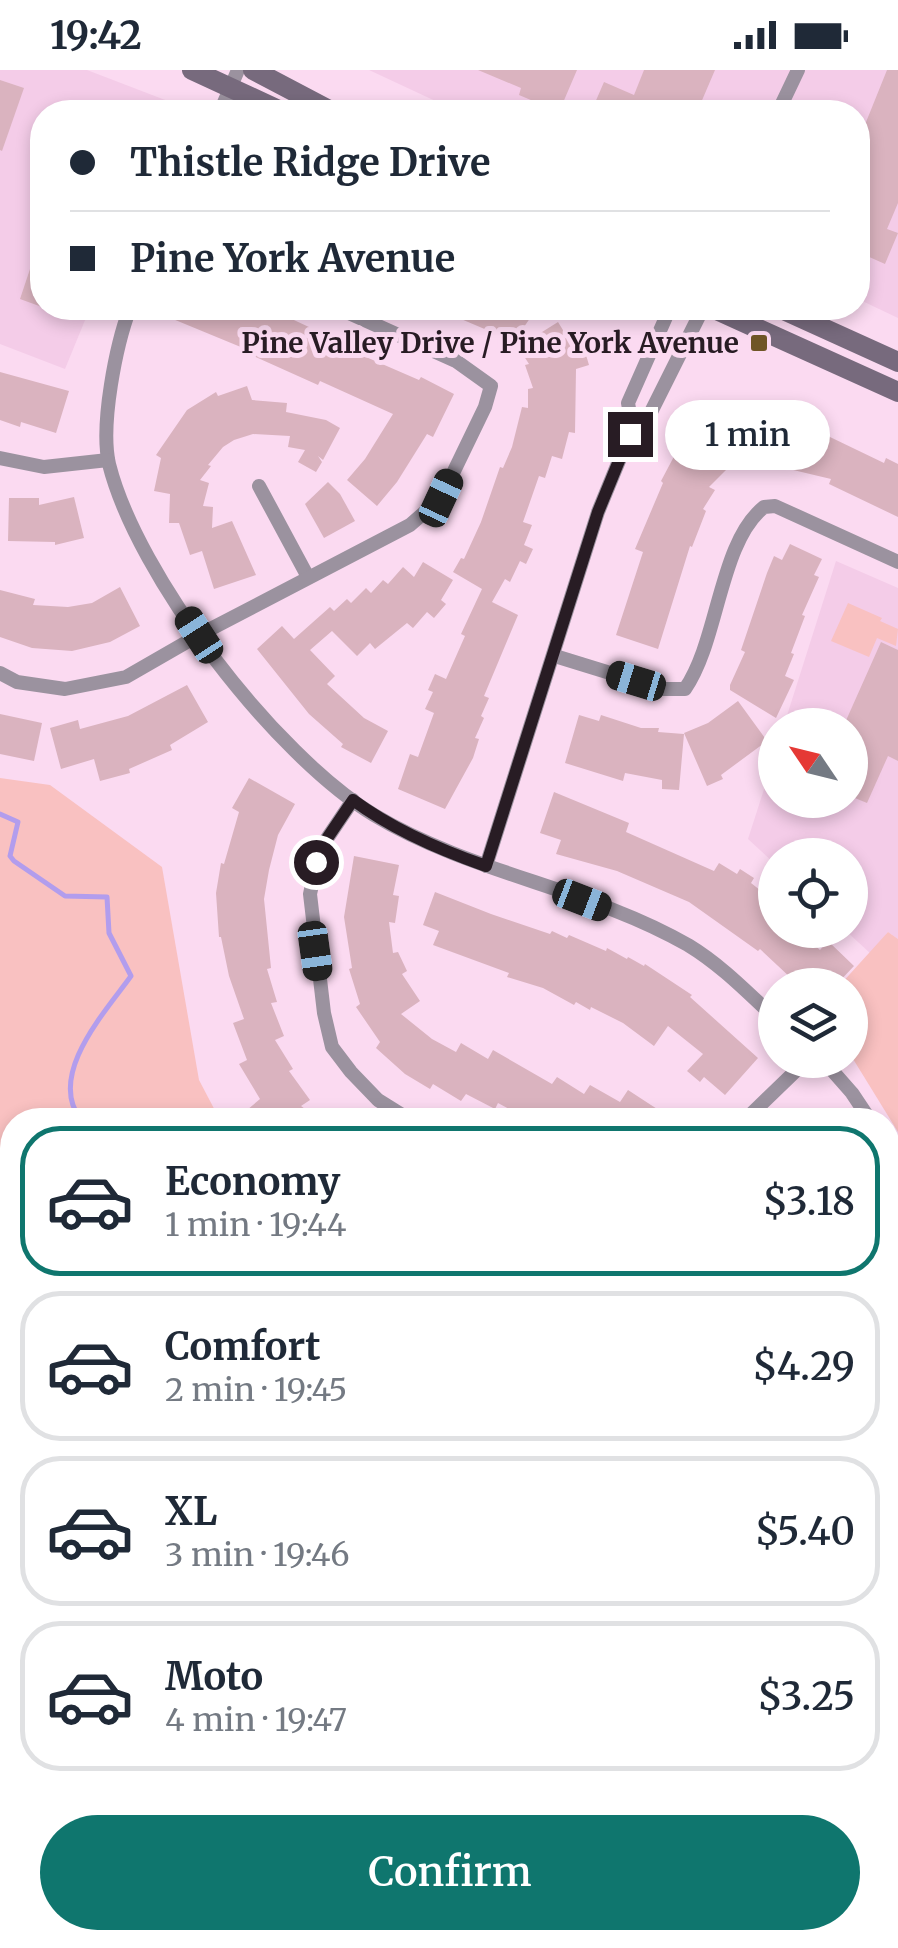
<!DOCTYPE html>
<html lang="en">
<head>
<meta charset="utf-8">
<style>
  body { margin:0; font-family:Merriweather,serif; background:#f6f6f7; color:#1f2937; height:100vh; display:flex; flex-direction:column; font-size:38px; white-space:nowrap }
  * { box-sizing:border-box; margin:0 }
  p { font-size:32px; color:#747a83 }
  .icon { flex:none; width:55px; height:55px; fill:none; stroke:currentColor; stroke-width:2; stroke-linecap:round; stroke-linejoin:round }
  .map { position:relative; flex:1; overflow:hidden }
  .side { position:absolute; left:0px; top:1038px; width:900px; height:842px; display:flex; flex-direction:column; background:#fff; border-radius:40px 40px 0 0; box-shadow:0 5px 15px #0003 }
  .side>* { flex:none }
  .banner { position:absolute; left:30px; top:30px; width:840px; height:220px; border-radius:40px; box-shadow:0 5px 15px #0003; display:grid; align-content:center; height:220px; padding:0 40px; background:#fff }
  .needle { width:65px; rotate:305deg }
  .tools { position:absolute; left:758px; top:638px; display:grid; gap:20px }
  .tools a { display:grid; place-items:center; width:110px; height:110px; border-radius:50%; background:#fff; box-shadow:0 5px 15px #0003; font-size:50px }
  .end { position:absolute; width:45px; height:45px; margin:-22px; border:12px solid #281c24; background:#fff; box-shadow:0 0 0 5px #fff }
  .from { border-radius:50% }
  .bubble { position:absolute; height:70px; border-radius:35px; background:#fff; box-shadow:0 5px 15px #0003; font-size:32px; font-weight:600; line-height:70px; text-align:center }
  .car { position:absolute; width:30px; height:60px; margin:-30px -15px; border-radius:12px; box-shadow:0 0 8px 2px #0007; background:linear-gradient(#222 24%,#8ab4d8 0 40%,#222 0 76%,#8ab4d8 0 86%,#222 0) }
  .banner b { display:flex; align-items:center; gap:35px; height:95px; font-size:38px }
  .banner b+b { border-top:2px solid #e0e1e3 }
  .banner i { width:25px; height:25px; background:#1f2937 }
  ul { padding:18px 0 0; list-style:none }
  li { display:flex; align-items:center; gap:30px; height:150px; margin:0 20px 15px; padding:0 20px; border:5px solid #e0e1e3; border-radius:40px }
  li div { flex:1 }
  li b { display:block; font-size:38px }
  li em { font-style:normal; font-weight:600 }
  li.on { border-color:#0f766e }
  li>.icon { width:90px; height:90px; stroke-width:1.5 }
  .primary-button { display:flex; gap:20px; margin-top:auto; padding:20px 40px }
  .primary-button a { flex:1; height:115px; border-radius:60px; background:#0f766e; color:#fff; font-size:40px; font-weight:600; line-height:115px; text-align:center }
  .status { display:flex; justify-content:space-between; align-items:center; height:70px; padding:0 50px; background:#fff; direction:ltr }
  .status svg { height:28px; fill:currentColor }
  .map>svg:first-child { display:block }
  .built { fill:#f4cce8 }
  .green { fill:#f9c1c1 }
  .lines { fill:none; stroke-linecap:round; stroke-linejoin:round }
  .stream { stroke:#b29ded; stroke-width:5 }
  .building { fill:#dab3bf }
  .street { stroke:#9b929f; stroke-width:14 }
  .secondary { stroke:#776a7d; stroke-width:20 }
  .route { stroke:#281c24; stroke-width:12 }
  .poi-dot { fill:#6f5526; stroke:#fbdaf1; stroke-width:4 }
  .labels { text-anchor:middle; stroke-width:10; stroke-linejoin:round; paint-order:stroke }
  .poi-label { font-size:28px; font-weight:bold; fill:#281c24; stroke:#fbdaf1; text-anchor:end }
</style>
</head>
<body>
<div class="status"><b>19:42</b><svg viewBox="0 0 49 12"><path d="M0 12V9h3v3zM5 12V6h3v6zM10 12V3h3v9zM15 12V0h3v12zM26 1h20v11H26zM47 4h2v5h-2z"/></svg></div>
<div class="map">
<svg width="898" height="1878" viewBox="0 0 898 1878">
  <rect width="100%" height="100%" fill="#fbdaf1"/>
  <g class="built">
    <path d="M0,0H87L173,33L169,42H42V238H90L65,299L0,274Z"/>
    <path d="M369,0H898V248L858,229V42H459Z"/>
    <path d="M836,491L898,518V869L888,862L871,884L845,860H850V785H775V794L748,769L775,685V730H850V655H784Z"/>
    <path d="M0,1376L12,1381V1868H77L74,1878H0Z"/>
  </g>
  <g class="green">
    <path d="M848,533L882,548L880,551L898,559L896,576L877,568L869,587L831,571Z"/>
    <path d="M0,708L50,715L162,797L199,1010L220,1050H12V1171L0,1159Z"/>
    <path d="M888,862L898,869V1062L850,984V915H840Z"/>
    <path d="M0,1405L12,1409V1598L0,1594Z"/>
    <path d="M0,1625L12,1631V1812L7,1824L0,1821Z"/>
    <path d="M888,1777L898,1797V1878H606L602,1868H888Z"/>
  </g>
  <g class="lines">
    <g class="stream">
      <path d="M0,744L18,752L10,786L14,791L65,826L107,827L109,863L131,906C106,941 46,1005 81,1050"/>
      <path d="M865,1868L875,1878"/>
    </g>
  </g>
  <g class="building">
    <path d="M478,0H577L559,42L519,25L521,18Z"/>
    <path d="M644,0H715L697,42H591L604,12L634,25Z"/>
    <path d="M887,0H898V133L887,159L898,163L885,194L858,182V72Z"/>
    <path d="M0,10L24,18L2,81L0,80Z"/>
    <path d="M40,169L42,170V237L20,229Z"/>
    <path d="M172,238H255L265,242L268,238L337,270L336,274L419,310L421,307L454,324L433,367L427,364L397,412L377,436L347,410L365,389L393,344L320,311L318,315L247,283L248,280L168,247Z"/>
    <path d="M435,238H537L513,273L495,261L494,263Z"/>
    <path d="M558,252L574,278L583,275L589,295L576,299L575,363L569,362L562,389L552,386L545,408L539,406L523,452L532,455L524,475L533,479L526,494L520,491L510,512L505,509L492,532L518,545L484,626L489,628L481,646L484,648L475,668L479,669L473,688L445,739L398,719L410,684L418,687L434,643L425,639L433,622L428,620L435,604L446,609L465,566L461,564L482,519L453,502L461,488L464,489L481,452L500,397L503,398L512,377L522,337L528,338V319L533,318L525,295L529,294L518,277Z"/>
    <path d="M0,302L69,321L56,363L21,352L20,357L0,350Z"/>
    <path d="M247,316L252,330L287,333L286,342L326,350L340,358L323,390L318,386L322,392L316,402L298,392L305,380L288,377L290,366L253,364L234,370L223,377L208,395L211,396L200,410L209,413L203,436L213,437L212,458L232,451L256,505L214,519L202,481L190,485L179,453H169L170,424L154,421L161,388L156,385L187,340L216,322L218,326Z"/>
    <path d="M754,339L787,343L786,357L830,367L884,393L886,388L898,394V447L829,414L831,409L789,399L791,392L767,391V386L748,390L737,343Z"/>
    <path d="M714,349L739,387L709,417L715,420L703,439L706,441L692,477L690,476L658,579L616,565L643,482L635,479L663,413L661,411L679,377L693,362Z"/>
    <path d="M328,412L340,424L355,451L324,468L305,434Z"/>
    <path d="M74,427L84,468L55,475V472L8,471L9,428H39V435Z"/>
    <path d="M790,474L822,489L814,505L819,507L802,545L805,546L791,583L794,584L785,606L794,610L776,648L730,620V615L745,582L741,580L767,503L774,486L782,490Z"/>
    <path d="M423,492L453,510L441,530L446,534L434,548L427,542L413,558L407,553L375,579L370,573L357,586L332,561L310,580L335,606L327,614L364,648L388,661L371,693L341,677L343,674L309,644L257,579L282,556L294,569L330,537L334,541L347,529L351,533L366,518L371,523L383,510L388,514L403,497L414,507Z"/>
    <path d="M120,517L140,556L110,572L72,581L32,578L0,567V520L35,529L33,535L68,537L92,533Z"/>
    <path d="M881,572L898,580V691L888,686L867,733L850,726V655H844Z"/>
    <path d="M187,615L208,652L170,675L172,680L129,699L130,703L100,711L94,689L61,699L50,658L78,650L80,659L128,646Z"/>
    <path d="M738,631L767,671L721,705L723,709L707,716L684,663L708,653Z"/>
    <path d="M0,644L42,653L34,691L0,684Z"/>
    <path d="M579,645L599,651L601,645L641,658H659L658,662L684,664L679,720L662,719V710L625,703L623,711L565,693Z"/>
    <path d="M249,708L295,734L278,765L269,800L264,829L271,898L267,899L277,932L271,933L284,966L275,970L293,999L289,1001L310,1030L301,1036L320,1050H254L247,1040L260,1029L239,994L247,990L233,953L244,949L229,906L221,867H219L216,823L221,793L224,794L239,742L232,738Z"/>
    <path d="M554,722L629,753L626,762L714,801L719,793L737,804L740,799L754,808L751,813L775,832V860H799L820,880L828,871L854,896L836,915H786L792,909L760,879L758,881L689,832L617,801L556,784L561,770L540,763Z"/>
    <path d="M354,786L399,795L393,825L399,826L395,853L389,852L393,883L398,882L407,901L402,904L420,931L401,944L432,969L456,982L461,973L488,989L493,980L552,1014L557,1007L584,1024L590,1015L620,1032L628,1020L674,1050H544L531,1042L527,1049L498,1033L495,1039L466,1024L461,1031L433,1014L430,1019L405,1004L376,978L380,972L356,937L360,934L349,899L352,898L344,847Z"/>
    <path d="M435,822L491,844L550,864L552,861L567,868L569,865L606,881L607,878L627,889L628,887L644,896L645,894L692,925L690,927L758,988L725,1025L704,1007L700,1012L687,1001L703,984L668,956L654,976L623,953L591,937L590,940L576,932L574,935L543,918L507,907L509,903L433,875L439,861L423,855Z"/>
    <path d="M0,1239L12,1246V1295L0,1287Z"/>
  </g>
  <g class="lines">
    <g class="street">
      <path d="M220,42L238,0"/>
      <path d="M778,42L798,0"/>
      <path d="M130,238C116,275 100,355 109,394C137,506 275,685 374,745C472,804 589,818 688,875C721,895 747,922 775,948"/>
      <path d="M632,355L651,342L703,238"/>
      <path d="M0,388L44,397L108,390"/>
      <path d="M259,416L308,507"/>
      <path d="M555,586L662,619H685C719,570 719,473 764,437L775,436L898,492"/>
      <path d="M0,603L17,612L65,619L126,607L199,565L410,455L441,428L485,337L491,316L456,291L338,238"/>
      <path d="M353,730L320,779L310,824L324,943L332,977L351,1002L378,1030L410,1050"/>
      <path d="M486,796L598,442L630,364L632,355L628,333L670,238"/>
      <path d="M823,990L852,1023L870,1050"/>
      <path d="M745,1050L807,990"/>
      <path d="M888,1079L898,1097"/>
      <path d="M0,1341L12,1349"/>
      <path d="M888,1439L898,1468"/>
      <path d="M227,1868L229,1878"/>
      <path d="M326,1878L358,1873L408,1878"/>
    </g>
    <g class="secondary">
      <path d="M192,0L283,42"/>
      <path d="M253,0L333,42"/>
      <path d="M712,238L898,322"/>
      <path d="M779,238L898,292"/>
    </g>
  </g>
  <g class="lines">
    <path class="route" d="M316,792L320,779L353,730C392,759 440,780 486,796L598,442L630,364"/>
  </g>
  <rect class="poi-dot" x="749" y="263" width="20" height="20" rx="5"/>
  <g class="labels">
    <g class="poi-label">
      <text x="739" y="283">Pine Valley Drive / Pine York Avenue</text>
    </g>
  </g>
</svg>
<div class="tools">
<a><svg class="needle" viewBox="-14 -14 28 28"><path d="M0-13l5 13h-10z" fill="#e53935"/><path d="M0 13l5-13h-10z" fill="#747a83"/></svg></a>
<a><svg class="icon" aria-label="locate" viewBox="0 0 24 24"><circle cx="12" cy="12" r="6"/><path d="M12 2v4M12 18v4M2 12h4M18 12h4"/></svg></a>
<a><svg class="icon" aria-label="layers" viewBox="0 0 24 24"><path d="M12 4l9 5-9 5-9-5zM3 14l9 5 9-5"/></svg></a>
</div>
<i class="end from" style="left:316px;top:792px"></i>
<i class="end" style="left:630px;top:364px"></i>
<div class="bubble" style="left:665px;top:330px;width:165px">1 min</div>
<i class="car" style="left:441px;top:428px;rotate:25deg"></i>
<i class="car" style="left:199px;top:565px;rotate:327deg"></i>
<i class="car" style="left:636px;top:611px;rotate:287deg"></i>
<i class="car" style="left:582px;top:830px;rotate:111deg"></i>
<i class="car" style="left:315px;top:881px;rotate:172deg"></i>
<div class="banner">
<b><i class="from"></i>Thistle Ridge Drive</b>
<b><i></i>Pine York Avenue</b>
</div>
<section class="side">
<ul>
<li class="on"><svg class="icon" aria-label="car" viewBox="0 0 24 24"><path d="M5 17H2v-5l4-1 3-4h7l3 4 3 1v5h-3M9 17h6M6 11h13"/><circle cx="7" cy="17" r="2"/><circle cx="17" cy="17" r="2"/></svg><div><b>Economy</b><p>1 min · 19:44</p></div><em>$3.18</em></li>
<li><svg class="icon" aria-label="car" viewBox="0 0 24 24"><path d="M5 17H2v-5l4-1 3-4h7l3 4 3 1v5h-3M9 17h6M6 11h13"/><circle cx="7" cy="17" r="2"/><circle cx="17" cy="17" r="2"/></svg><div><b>Comfort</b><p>2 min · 19:45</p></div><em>$4.29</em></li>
<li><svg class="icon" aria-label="car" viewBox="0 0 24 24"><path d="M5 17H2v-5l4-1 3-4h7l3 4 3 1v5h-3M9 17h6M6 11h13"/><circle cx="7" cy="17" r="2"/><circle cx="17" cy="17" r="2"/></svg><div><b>XL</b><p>3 min · 19:46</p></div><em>$5.40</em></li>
<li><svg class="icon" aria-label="car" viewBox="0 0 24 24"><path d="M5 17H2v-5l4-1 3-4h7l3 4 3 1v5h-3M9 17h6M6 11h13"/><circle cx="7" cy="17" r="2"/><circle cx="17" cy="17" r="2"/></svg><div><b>Moto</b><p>4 min · 19:47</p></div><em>$3.25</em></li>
</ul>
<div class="primary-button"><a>Confirm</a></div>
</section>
</div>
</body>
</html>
